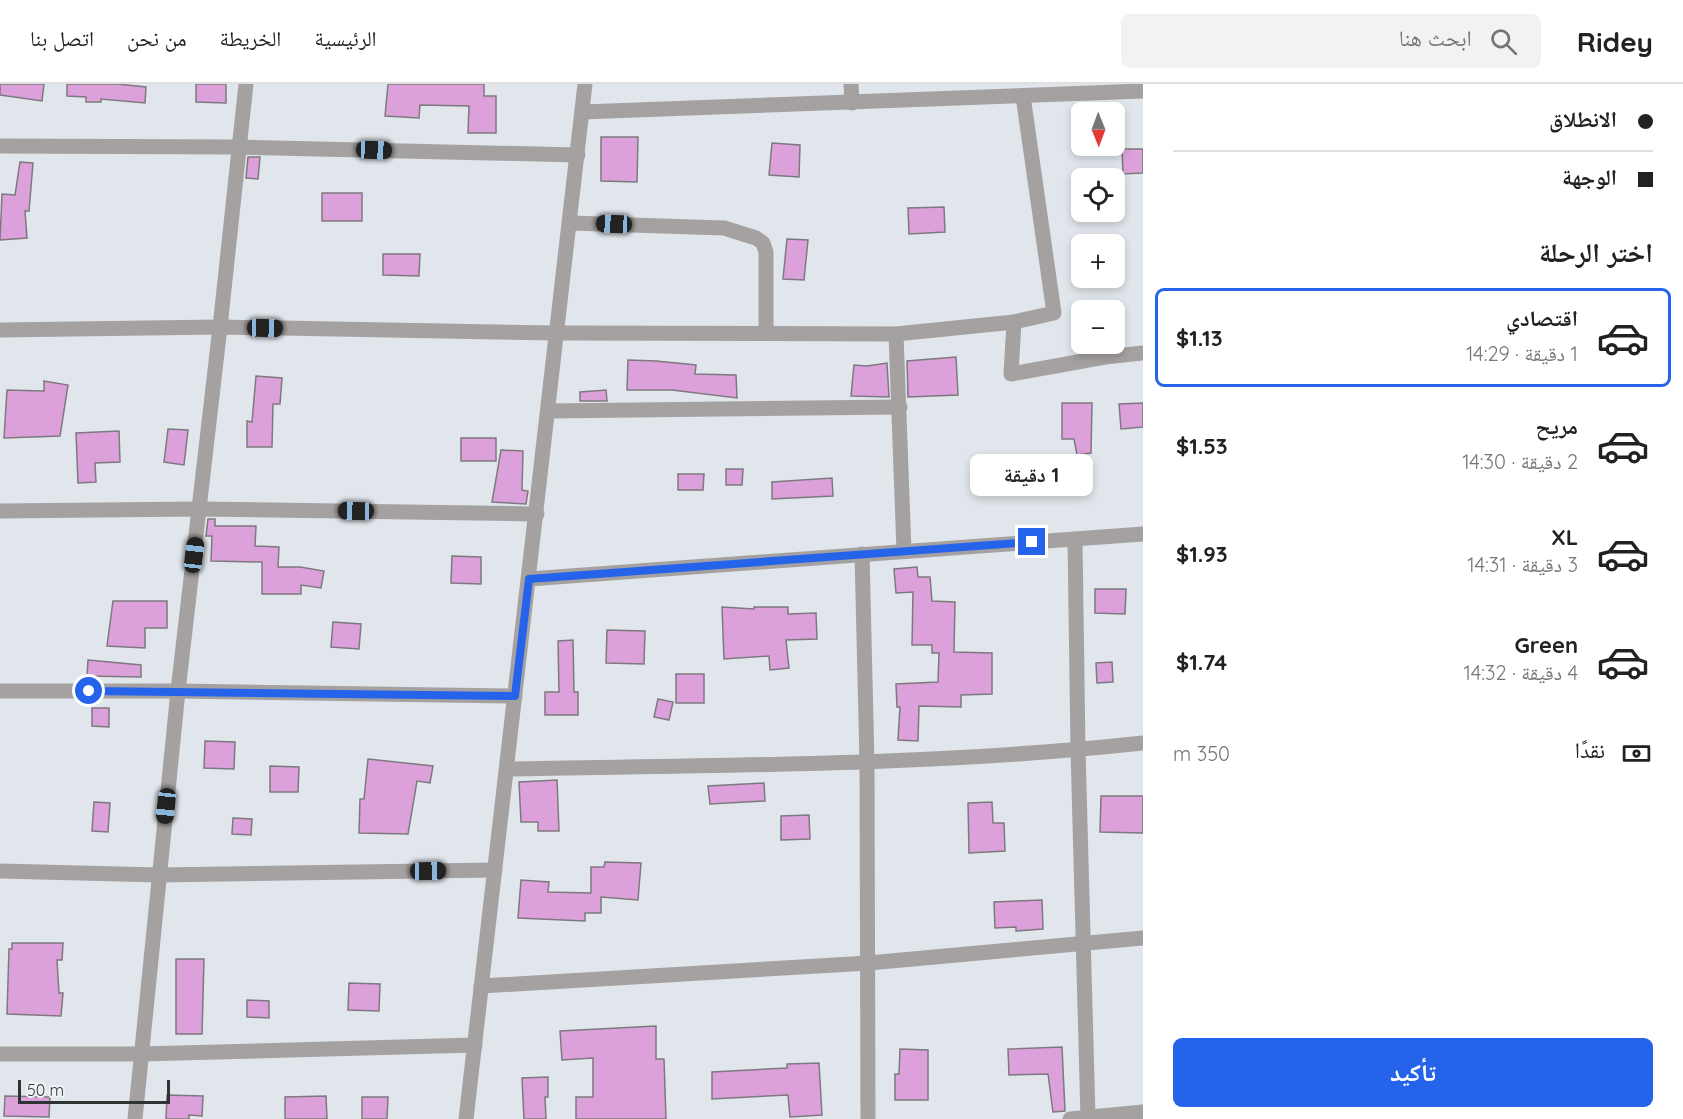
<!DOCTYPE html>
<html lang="ar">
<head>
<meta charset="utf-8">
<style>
  body { margin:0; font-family:Quicksand,"Noto Naskh Arabic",sans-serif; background:#f2f2f2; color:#222; direction:rtl; height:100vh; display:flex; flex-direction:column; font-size:22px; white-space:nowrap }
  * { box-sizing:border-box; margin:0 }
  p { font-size:20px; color:#767676 }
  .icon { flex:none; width:33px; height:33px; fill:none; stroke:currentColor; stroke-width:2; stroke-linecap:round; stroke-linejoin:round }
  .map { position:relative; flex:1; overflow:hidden; direction:ltr }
  .sheet { display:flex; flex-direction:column; background:#fff; width:540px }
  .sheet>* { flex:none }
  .banner { display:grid; align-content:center; height:132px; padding:0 30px; background:#fff }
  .needle { width:39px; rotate:179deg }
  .buttons { position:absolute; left:1071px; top:18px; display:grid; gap:12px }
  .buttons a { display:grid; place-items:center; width:54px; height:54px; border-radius:9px; background:#fff; box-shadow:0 3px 9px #0003; font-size:30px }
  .scale { position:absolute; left:18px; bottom:15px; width:152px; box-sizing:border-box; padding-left:6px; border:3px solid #303334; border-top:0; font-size:16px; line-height:21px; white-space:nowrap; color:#303334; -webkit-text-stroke:4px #edf4f8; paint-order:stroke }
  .end { position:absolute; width:27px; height:27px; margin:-14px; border:8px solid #2563eb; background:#fff; box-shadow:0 0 0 3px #fff }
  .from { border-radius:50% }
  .bubble { position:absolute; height:42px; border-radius:9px; background:#fff; box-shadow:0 3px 9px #0003; font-size:20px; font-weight:800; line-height:42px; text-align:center; direction:rtl }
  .car { position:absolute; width:18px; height:36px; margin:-18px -9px; border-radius:8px; box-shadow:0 0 4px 2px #0007; background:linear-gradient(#222 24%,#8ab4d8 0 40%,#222 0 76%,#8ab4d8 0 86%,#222 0) }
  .banner b { display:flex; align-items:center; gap:21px; height:57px; font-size:22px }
  .banner b+b { border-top:2px solid #e0e0e0 }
  .banner i { width:15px; height:15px; background:#222 }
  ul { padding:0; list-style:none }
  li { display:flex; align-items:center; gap:18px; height:99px; margin:0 12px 9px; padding:0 18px; border:3px solid transparent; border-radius:9px }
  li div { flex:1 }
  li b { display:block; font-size:22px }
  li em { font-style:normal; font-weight:800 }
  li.on { border-color:#2563eb }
  li>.icon { width:54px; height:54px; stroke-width:1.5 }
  h2 { padding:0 30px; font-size:27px; line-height:72px }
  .pay { display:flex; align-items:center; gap:15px; height:66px; padding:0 30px; font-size:22px }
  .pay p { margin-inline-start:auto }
  .action { display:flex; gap:12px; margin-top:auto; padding:12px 30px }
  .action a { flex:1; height:69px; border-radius:9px; background:#2563eb; color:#fff; font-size:24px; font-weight:800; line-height:69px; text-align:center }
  header { display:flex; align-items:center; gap:36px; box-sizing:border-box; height:84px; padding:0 30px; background:#fff; border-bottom:2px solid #e0e0e0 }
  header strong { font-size:28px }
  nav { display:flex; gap:33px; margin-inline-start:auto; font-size:21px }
  .search { width:420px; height:54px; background:#f2f2f2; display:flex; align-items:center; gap:15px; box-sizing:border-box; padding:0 21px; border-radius:9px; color:#767676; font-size:22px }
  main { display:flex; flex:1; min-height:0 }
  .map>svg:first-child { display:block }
  .building { fill:#dca1db; stroke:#7e797e; stroke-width:1.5 }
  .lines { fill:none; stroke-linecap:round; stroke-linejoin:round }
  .minor { stroke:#a5a1a1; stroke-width:15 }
  .route { stroke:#2563eb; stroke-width:8 }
</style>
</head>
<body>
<header>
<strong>Ridey</strong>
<div class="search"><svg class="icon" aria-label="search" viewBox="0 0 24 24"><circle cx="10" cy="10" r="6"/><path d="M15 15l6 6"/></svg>ابحث هنا</div>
<nav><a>الرئيسية</a><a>الخريطة</a><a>من نحن</a><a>اتصل بنا</a></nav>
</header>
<main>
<section class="sheet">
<div class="banner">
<b><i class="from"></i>الانطلاق</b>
<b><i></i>الوجهة</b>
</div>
<h2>اختر الرحلة</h2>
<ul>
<li class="on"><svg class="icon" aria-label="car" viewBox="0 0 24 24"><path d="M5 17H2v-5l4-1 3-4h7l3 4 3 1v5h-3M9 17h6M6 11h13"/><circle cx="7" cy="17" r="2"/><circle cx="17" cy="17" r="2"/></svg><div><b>اقتصادي</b><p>1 دقيقة · 14:29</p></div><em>$1.13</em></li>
<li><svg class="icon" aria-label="car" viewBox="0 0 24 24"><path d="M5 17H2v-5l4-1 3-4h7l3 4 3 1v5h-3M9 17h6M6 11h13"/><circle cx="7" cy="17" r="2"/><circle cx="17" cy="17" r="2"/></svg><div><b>مريح</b><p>2 دقيقة · 14:30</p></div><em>$1.53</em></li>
<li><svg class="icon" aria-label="car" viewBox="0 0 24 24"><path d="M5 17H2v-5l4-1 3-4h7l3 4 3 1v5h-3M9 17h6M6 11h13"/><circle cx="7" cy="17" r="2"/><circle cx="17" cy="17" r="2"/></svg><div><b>XL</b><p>3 دقيقة · 14:31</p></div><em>$1.93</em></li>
<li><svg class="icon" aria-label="car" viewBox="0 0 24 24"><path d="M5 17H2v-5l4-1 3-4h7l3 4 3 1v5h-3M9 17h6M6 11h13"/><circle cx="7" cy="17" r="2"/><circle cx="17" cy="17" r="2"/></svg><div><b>Green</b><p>4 دقيقة · 14:32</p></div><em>$1.74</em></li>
</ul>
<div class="pay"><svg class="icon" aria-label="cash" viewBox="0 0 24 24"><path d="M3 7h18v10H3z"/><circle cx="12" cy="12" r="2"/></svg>نقدًا<p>350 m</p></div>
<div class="action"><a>تأكيد</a></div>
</section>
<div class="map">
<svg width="1143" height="1035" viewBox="0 0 1143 1035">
  <rect width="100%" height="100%" fill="#e0e6eb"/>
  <g class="building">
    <path d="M0,0H44L42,17L0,11Z"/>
    <path d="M67,0H117L146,3L145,19L101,15V18H86V13L67,12Z"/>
    <path d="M196,0H226V19L196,18Z"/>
    <path d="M388,0H484V12H496V49H468L469,22L420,21L419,34L385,32Z"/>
    <path d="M601,53H638L637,98L601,97Z"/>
    <path d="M772,59L800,61L799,93L769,91Z"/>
    <path d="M1122,65H1143V89L1123,90Z"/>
    <path d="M248,73H260L258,95L246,94Z"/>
    <path d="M20,78L33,79L29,127H25L27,154L0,156L2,110L15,111Z"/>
    <rect x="322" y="109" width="40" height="28"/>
    <path d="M944,123L945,148L909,150L908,124Z"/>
    <path d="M787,155L808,156L804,196L783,195Z"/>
    <path d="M383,170H420L419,192L383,191Z"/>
    <path d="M956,273L958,311L908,313L907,277Z"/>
    <path d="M628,276L656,277L696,281L695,290L736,291L737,314L672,306H627Z"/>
    <path d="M887,279L889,313L851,312L854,281L867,282Z"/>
    <path d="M256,292L282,294L280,320H273L272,363H247V337L252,338Z"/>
    <path d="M44,297L68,301L60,352L4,354L7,306L44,307Z"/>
    <path d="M606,306L607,317H580V308Z"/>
    <path d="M1062,319H1092L1091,369L1077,371L1074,355H1062Z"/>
    <path d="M1143,319V343L1121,345L1119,320Z"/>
    <path d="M168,345L188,346L184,381L164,378Z"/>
    <path d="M119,347L120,378L95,379L96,398L78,399L76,349Z"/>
    <rect x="461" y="354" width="35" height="23"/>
    <path d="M501,366L523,367L522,406L528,407L526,420L492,418Z"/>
    <path d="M726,385H743L742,401H726Z"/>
    <path d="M678,390H704L703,406H678Z"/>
    <path d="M832,394L833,412L772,415V398Z"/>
    <path d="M208,435H215V442H256L255,462L279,463L278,483H300L324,487L321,504L301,501V510H262V478L211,477L212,452H206Z"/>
    <path d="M452,472L481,473V500L451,499Z"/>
    <path d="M917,483L918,493H930L932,517L955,518L954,568L992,569V610L961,611V623L919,622L918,657L898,656L900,623H897L896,600L938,598L939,569H932V561H912L913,508L896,509L894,485Z"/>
    <path d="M1095,505H1126L1125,530L1095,529Z"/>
    <path d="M113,517H167V544H145V564L107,562Z"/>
    <path d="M722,523L754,525V523H788V530L816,529L817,555L786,556L789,584L770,586L769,572L724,575Z"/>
    <path d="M333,538L361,540L359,565L331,563Z"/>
    <path d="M607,546L645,547L644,580L606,579Z"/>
    <path d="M573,556L574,608H578V631H545V608H559L558,557Z"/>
    <path d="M88,576L141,581V593L87,592Z"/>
    <path d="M1112,578L1113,598L1097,599L1096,579Z"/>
    <rect x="676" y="590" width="28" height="29"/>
    <path d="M658,615L673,618L669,636L654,633Z"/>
    <path d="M92,624H109V643L92,642Z"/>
    <path d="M205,657L235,658L234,685L204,684Z"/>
    <path d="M368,675L433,682L430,699L417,697L408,750L359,749L360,715H364Z"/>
    <path d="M270,682L299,683L298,708H270Z"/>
    <path d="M557,696L559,747H538V738H521L519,698Z"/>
    <path d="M764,699L765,717L710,720L708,702Z"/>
    <path d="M1101,712H1143V749L1100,748Z"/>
    <path d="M94,718L110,719L108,748L92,747Z"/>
    <path d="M992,718L993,739H1004L1005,767L969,769L968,719Z"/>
    <path d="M809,731L810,755L781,756V732Z"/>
    <path d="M233,734L252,735L251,751L232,750Z"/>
    <path d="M605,778L641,779L638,816L601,813V829H585V837L518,834L521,796L549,798L548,808L591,809V783H604Z"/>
    <path d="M1042,816L1043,845L1016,847V843L995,844L994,818Z"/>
    <path d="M12,859H63L62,876H57L59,909H63L61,932L7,930L9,865H12Z"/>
    <path d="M176,875H204L202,950H176Z"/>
    <path d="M349,899L380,900L379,927L348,926Z"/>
    <path d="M247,916L269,917V934L247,933Z"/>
    <path d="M656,942V975H664L666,1035H576V1013H593V974L562,976L560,947Z"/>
    <path d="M1062,963L1065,1027L1053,1028L1048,990L1009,991L1008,965Z"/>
    <path d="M900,965L928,966V1016H895V990H899Z"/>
    <path d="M819,979L822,1031L790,1033L788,1011L712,1015V988L787,984V980Z"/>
    <path d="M548,993V1013H545L546,1035H524L522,994Z"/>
    <path d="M167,1011L203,1012L202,1032L189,1031V1035H166Z"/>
    <path d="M5,1012L50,1013L49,1033L4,1032Z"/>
    <path d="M326,1012L327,1035H285V1013Z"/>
    <path d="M362,1013H388L387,1035H362Z"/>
  </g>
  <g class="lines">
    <g class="minor">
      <path d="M851,0L852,19"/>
      <path d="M582,28L1143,7"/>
      <path d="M0,62L238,63L578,71"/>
      <path d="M570,139L724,144L756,154L763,159L766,168V249"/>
      <path d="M1014,238L1054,229L1023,12"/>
      <path d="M0,246L220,243L557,249L896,250L1014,238L1011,290L1105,273L1143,269"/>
      <path d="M896,250L904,467"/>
      <path d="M548,327L900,323"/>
      <path d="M0,427L199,425L537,430"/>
      <path d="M1075,456L1078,666L1088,1033"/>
      <path d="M862,470L867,678L868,1035"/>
      <path d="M529,495L1143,450"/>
      <path d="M0,607H178L515,612"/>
      <path d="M507,685C719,681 932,682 1143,659"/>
      <path d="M0,787L159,791L495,786"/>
      <path d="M481,902L869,879L1143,854"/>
      <path d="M0,970H141L475,961"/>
      <path d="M135,1035L178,607L220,243L246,0"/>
      <path d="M466,1035L585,0"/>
      <path d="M1070,1035L1143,1028"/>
    </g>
  </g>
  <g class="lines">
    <path class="route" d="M89,607L515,612L529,495L1032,458"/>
  </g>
</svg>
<div class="buttons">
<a><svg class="needle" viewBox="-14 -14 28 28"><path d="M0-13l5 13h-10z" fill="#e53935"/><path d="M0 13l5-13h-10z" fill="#767676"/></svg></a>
<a><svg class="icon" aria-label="locate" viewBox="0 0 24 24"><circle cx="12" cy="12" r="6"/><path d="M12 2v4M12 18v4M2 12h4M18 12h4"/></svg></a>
<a>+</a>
<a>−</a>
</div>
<div class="scale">50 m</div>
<i class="end from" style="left:89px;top:607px"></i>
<i class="end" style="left:1032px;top:458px"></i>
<div class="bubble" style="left:970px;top:370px;width:123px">1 دقيقة</div>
<i class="car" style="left:374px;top:66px;rotate:92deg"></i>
<i class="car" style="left:614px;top:140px;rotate:272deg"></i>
<i class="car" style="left:265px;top:244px;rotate:91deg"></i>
<i class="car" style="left:356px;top:427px;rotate:271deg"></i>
<i class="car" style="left:194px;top:471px;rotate:7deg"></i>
<i class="car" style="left:166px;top:722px;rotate:186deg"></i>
<i class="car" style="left:428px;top:787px;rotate:89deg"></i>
</div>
</main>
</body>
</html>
